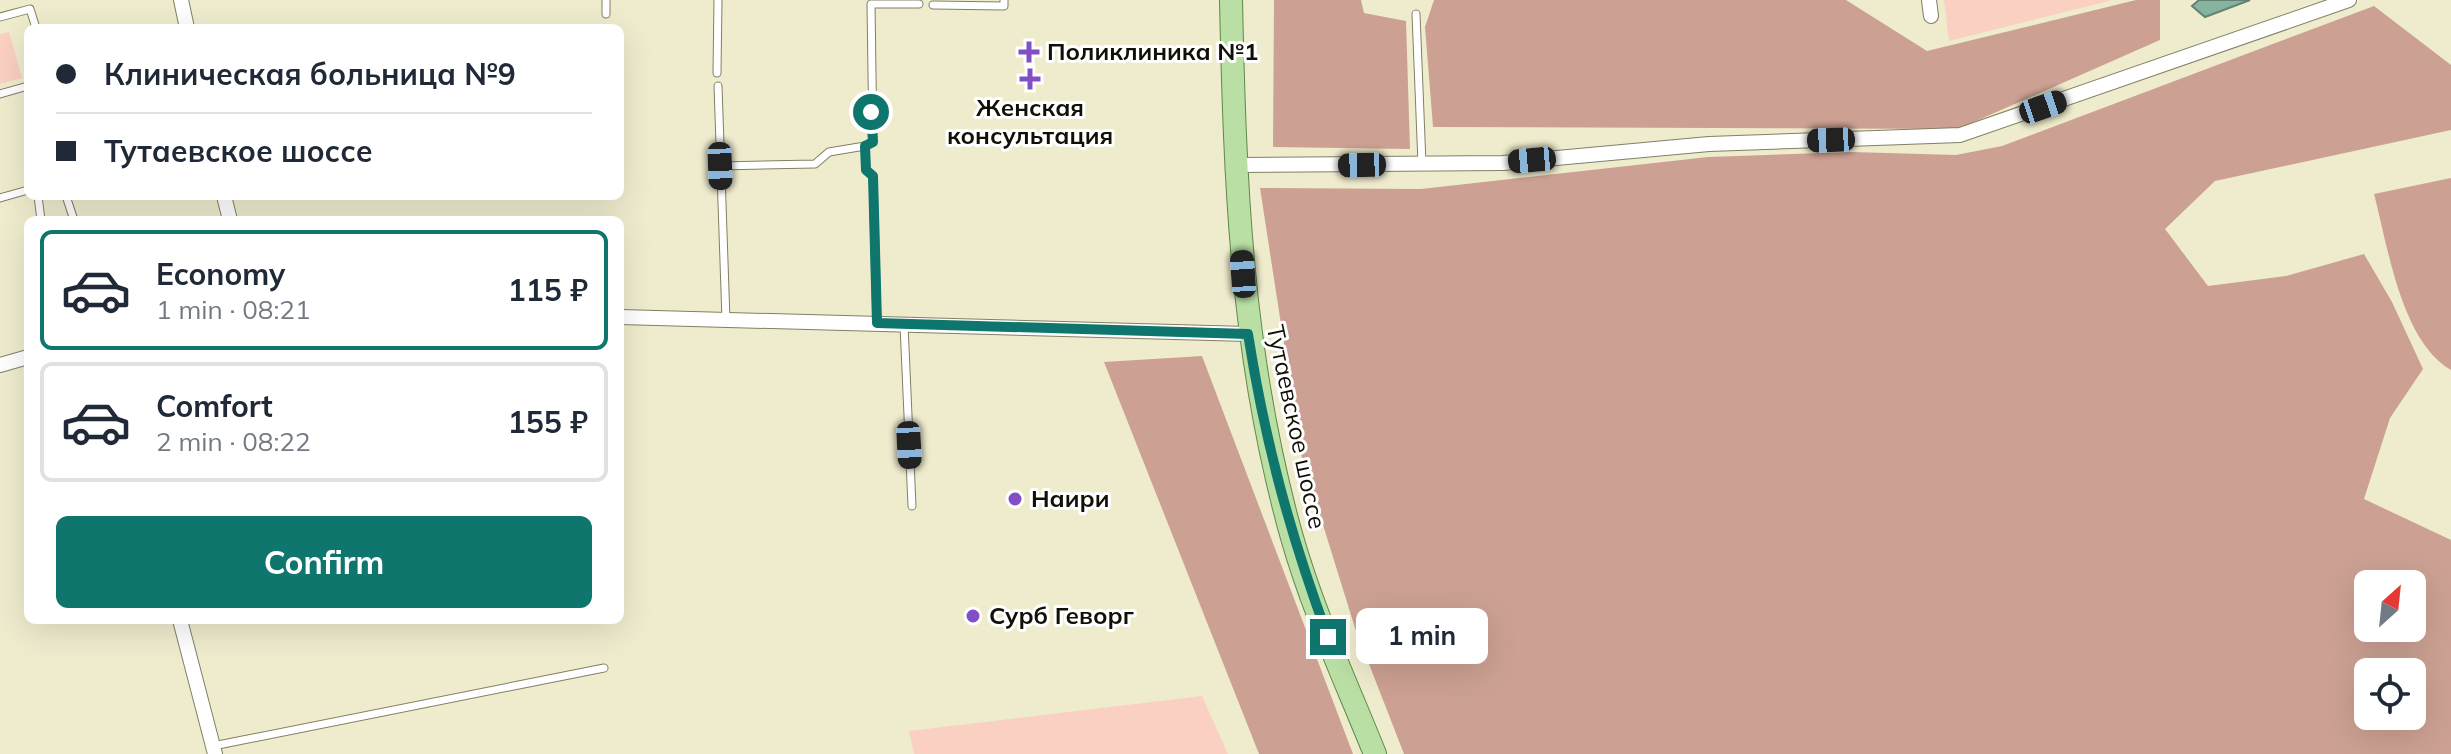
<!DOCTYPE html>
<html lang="en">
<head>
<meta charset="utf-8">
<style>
  body { margin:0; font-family:Mulish,sans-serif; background:#f2f2f3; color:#1f2937; height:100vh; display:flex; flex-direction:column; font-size:30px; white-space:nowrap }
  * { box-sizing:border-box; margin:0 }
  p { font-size:26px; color:#747a83 }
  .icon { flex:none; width:44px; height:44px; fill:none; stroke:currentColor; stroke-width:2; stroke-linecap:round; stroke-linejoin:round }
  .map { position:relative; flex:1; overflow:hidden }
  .panel { position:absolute; left:24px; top:216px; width:600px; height:408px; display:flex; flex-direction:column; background:#fff; border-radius:12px; box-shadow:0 8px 32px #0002 }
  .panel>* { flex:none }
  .banner { position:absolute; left:24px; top:24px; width:600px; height:176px; border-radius:12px; box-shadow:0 8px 32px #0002; display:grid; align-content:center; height:176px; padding:0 32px; background:#fff }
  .needle { width:52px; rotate:27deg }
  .fabs { position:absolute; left:2354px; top:570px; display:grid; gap:16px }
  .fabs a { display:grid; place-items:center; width:72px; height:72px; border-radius:12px; background:#fff; box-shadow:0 8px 32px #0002; font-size:40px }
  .end { position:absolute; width:36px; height:36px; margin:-18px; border:10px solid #0f766e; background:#fff; box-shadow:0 0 0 4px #fff }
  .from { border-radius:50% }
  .bubble { position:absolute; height:56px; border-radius:12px; background:#fff; box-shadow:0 8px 32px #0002; font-size:26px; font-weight:700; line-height:56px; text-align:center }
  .car { position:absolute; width:24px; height:48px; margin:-24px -12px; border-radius:10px; box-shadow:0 0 6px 2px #0007; background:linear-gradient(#222 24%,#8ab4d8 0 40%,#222 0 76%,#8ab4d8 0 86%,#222 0) }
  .banner b { display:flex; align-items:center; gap:28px; height:76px; font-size:30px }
  .banner b+b { border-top:2px solid #e0e1e3 }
  .banner i { width:20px; height:20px; background:#1f2937 }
  ul { padding:14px 0 0; list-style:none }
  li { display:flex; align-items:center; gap:24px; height:120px; margin:0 16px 12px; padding:0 16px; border:4px solid #e0e1e3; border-radius:12px }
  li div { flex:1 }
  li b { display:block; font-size:30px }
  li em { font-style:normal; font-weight:700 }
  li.selected { border-color:#0f766e }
  li>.icon { width:72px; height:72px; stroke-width:1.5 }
  .cta { display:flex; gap:16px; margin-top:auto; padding:16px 32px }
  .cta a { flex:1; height:92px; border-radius:12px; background:#0f766e; color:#fff; font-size:32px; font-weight:700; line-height:92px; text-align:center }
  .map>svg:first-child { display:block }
  .green { fill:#fad0c3 }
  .forest { fill:#cca193; fill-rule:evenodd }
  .water { fill:#86b4a1; stroke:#638372; stroke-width:2 }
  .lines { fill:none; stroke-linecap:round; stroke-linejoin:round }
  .lane-casing { stroke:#827f64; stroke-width:9 }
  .street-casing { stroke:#827f64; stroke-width:16 }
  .primary-casing { stroke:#608846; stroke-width:24 }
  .lane { stroke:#fff; stroke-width:7 }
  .street { stroke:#fff; stroke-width:14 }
  .primary { stroke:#b9dfa5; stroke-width:22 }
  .route { stroke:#0f766e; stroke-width:10 }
  .poi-dot { fill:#814ec5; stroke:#fff; stroke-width:3 }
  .labels { text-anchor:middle; stroke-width:6; stroke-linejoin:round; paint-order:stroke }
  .poi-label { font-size:24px; font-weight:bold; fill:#111006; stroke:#fff; text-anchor:start }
  .street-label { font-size:24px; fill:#111006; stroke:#fff }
</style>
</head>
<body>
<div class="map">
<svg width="2451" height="754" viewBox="0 0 2451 754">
  <rect width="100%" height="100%" fill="#efecce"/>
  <g class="green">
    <path d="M1944,0H2113L1949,41Z"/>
    <path d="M9,32L22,78L0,84V34Z"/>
    <path d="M1202,696L1228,754H914L909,731Z"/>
  </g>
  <g class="forest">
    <path d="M1274,0H1361L1364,13L1406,21L1410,149L1273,147Z"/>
    <path d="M1434,0H1846L1927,51L2136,0H2160V40L1958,129L1433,127L1425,27Z"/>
    <path d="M2374,6L2451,65V130L2215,181L2165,229L2208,286L2286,276L2364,254L2392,302L2423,369L2390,418L2364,499L2451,540V754H1404L1355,628L1301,454L1260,188L1421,189L1708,157L1852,152L1956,155L2002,146ZM2412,584V628H2368V584ZM2412,672V716H2368V672Z"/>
    <path d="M2451,178V370C2401,341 2388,247 2374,194Z"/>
    <path d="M1202,356L1353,754H1259L1104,362Z"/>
  </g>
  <path class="water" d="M2199,0H2250L2205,17L2192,6Z"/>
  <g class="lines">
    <g class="lane-casing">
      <g id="lane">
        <path d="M606,0V14"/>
        <path d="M933,5L1004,6V0"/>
        <path d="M1416,14L1422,164"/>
        <path d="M0,17L30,9L36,28"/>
        <path d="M717,73L718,0"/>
        <path d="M718,86L726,320"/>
        <path d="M0,94L28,86"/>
        <path d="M720,166L815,164L829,152L865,146"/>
        <path d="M38,196L41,220"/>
        <path d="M66,196L74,220"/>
        <path d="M0,198L28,190"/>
        <path d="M877,323L873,176L866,170L865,146L873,142L871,4H919"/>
        <path d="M904,325L912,506"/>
        <path d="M213,746L604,668"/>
      </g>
    </g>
    <g class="street-casing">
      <g id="street">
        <path d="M181,0L187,28"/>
        <path d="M1929,0L1931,16"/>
        <path d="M1234,165L1503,163L1709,144L1960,135L2349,0"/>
        <path d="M224,196L230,220"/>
        <path d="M620,317L1248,334"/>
        <path d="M0,365L28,357"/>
        <path d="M180,620L215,754"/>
      </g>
    </g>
    <g class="primary-casing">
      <path id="primary" d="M1231,0C1235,185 1241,354 1291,534C1312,609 1346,682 1375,754"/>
    </g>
    <use href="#lane" class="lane"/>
    <use href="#street" class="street"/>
    <use href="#primary" class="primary"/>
  </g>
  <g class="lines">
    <path class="route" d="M871,112L873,142L865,146L866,170L873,176L877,323L1248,334C1265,442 1290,534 1328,637"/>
  </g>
  <g class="poi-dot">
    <path d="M1025 40h8v8h8v8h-8v8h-8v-8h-8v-8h8z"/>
    <path d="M1026 67h8v8h8v8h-8v8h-8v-8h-8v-8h8z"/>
    <circle cx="1015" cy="499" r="8"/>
    <circle cx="973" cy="616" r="8"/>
  </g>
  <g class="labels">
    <g class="poi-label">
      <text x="1047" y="60">Поликлиника №1</text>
      <text x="1030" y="116" text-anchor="middle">Женская<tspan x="1030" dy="28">консультация</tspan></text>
      <text x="1031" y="507">Наири</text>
      <text x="989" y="624">Сурб Геворг</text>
    </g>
    <g class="street-label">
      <text transform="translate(1296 427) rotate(78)" y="8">Тутаевское шоссе</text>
    </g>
  </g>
</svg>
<div class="fabs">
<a><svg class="needle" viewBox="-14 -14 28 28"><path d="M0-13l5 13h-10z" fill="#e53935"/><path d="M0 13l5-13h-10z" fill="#747a83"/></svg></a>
<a><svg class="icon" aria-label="locate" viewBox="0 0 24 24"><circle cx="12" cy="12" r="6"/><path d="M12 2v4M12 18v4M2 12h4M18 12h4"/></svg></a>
</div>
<i class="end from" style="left:871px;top:112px"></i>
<i class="end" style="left:1328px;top:637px"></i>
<div class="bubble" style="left:1356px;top:608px;width:132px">1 min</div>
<i class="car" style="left:2043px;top:107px;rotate:71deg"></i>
<i class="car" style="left:1831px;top:140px;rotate:268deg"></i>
<i class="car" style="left:1532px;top:160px;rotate:265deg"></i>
<i class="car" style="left:1362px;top:165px;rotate:269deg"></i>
<i class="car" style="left:720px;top:166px;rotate:178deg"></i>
<i class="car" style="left:1243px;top:274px;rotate:356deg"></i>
<i class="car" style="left:909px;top:445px;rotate:177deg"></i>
<div class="banner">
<b><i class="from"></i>Клиническая больница №9</b>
<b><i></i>Тутаевское шоссе</b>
</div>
<section class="panel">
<ul>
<li class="selected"><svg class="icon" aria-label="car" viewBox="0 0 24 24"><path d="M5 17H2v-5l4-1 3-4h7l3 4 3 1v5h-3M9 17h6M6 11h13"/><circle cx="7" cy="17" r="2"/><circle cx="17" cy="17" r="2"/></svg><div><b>Economy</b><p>1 min · 08:21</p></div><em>115 ₽</em></li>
<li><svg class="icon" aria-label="car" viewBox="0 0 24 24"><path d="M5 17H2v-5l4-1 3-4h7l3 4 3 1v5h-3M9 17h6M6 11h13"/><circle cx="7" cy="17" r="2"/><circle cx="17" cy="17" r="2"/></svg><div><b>Comfort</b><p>2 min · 08:22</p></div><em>155 ₽</em></li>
</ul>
<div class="cta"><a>Confirm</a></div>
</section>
</div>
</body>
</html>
